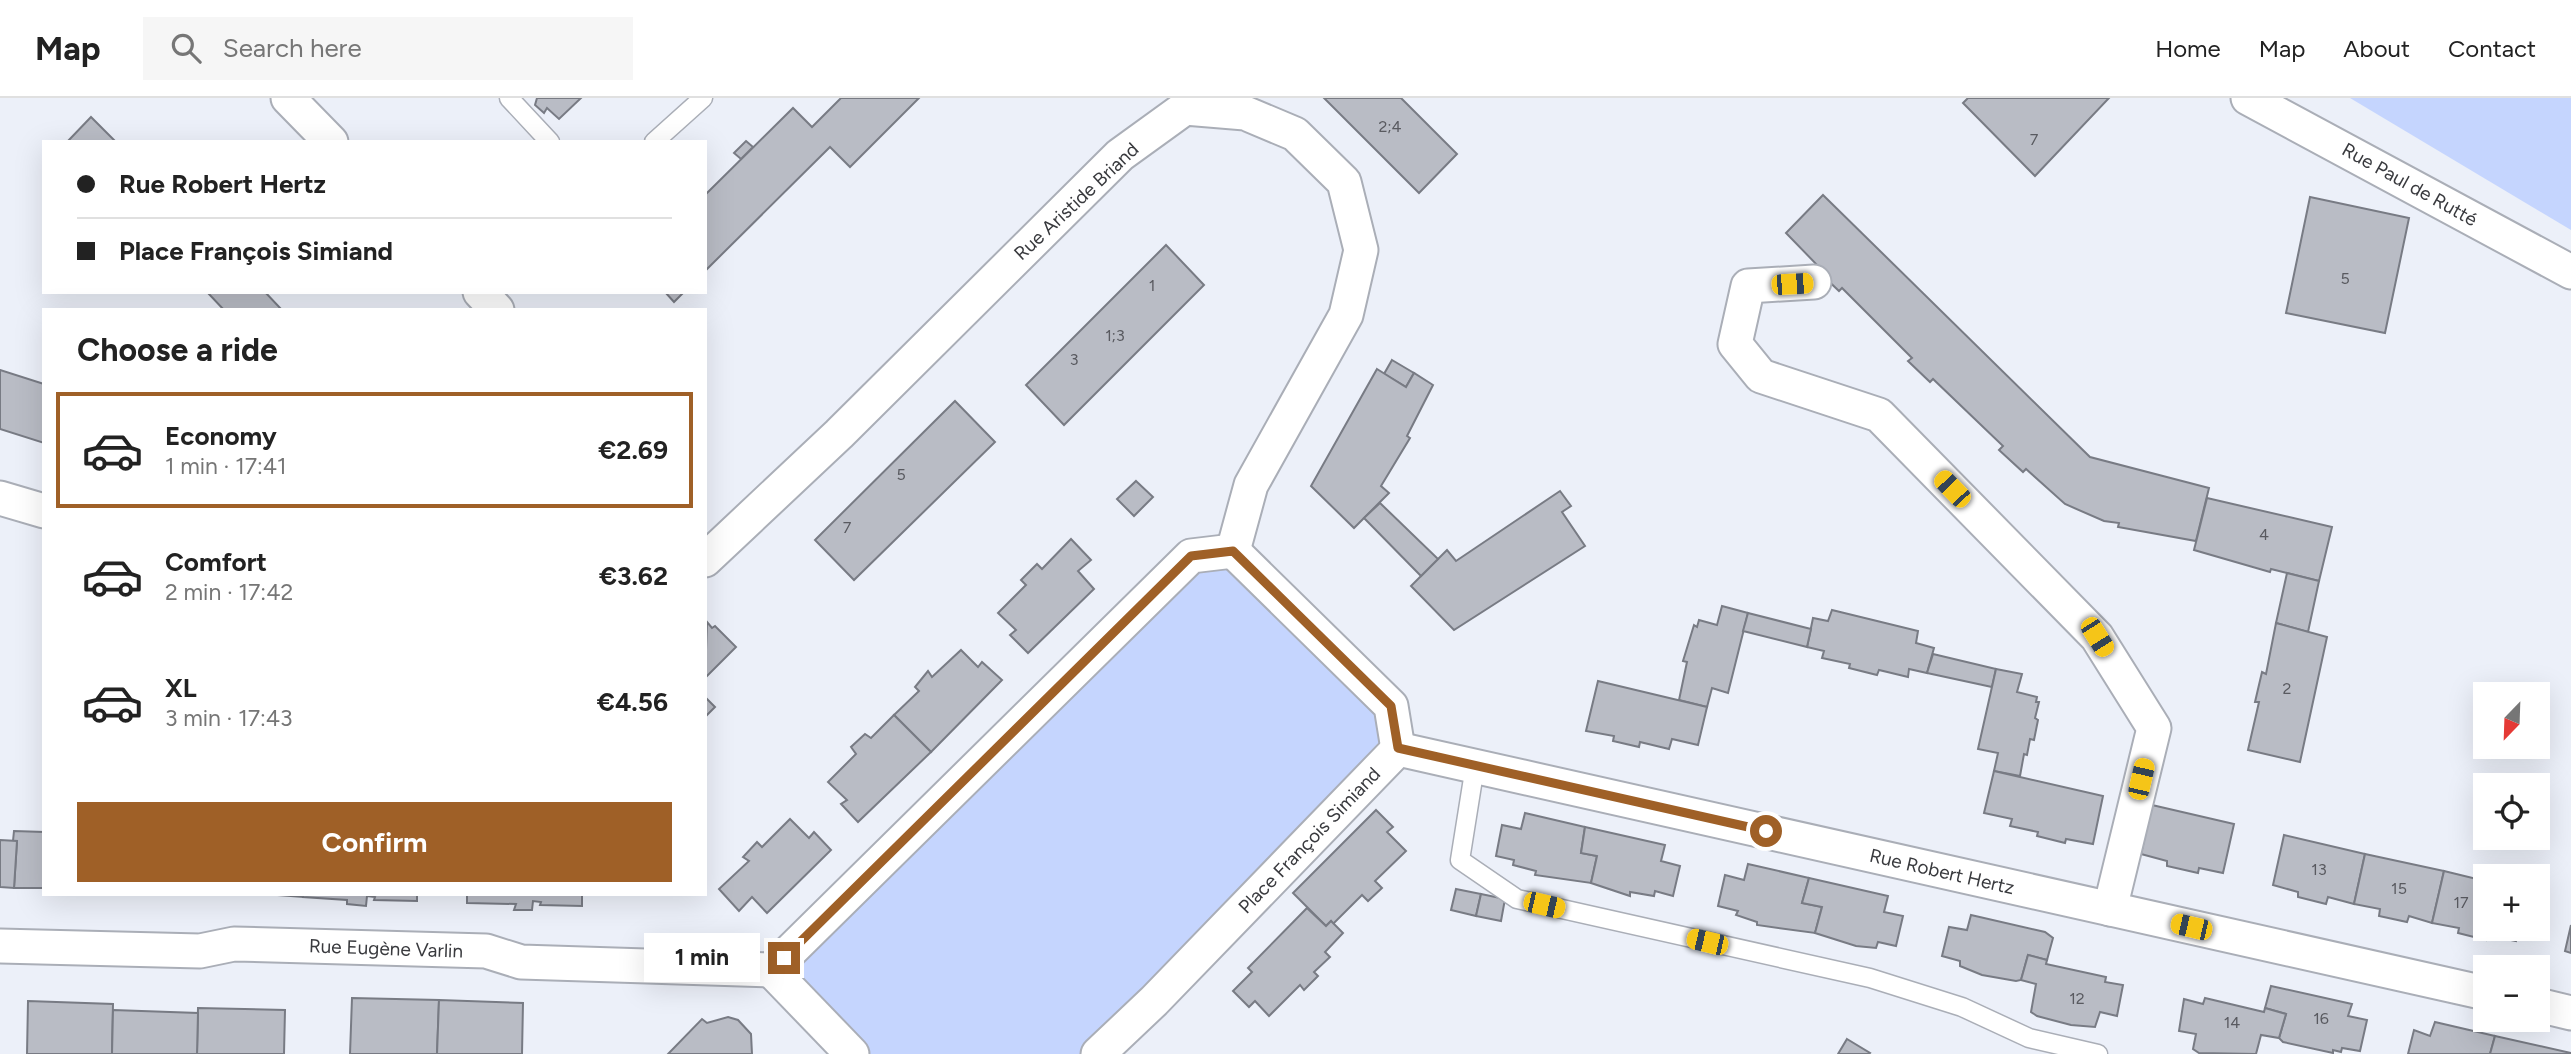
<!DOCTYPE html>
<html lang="en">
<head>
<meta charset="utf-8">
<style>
  body { margin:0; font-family:Figtree,sans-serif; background:#f6f6f6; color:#222; height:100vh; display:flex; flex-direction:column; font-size:26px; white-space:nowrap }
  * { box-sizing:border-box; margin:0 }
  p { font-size:23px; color:#767676 }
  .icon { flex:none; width:38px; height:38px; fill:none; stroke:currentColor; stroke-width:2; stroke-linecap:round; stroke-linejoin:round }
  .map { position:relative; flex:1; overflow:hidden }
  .details { position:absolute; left:42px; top:210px; width:665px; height:588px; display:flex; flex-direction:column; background:#fff; border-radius:0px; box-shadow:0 7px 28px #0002 }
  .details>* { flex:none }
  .banner { position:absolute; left:42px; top:42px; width:665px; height:154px; border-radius:0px; box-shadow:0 7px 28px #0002; display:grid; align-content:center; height:154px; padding:0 35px; background:#fff }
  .needle { width:46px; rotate:203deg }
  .buttons { position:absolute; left:2473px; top:584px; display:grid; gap:14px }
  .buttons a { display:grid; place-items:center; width:77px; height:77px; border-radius:0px; background:#fff; box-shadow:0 7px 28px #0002; font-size:35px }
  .end { position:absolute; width:32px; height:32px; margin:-16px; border:9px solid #9f6027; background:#fff; box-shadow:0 0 0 4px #fff }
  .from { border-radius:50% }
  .bubble { position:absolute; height:49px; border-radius:0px; background:#fff; box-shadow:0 7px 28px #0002; font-size:23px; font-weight:700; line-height:49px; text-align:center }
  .car { position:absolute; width:21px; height:42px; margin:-21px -10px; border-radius:9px; box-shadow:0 0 5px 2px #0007; background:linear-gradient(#f5c518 24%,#345 0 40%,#f5c518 0 76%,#345 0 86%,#f5c518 0) }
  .banner b { display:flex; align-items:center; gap:24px; height:66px; font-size:26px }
  .banner b+b { border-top:2px solid #e0e0e0 }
  .banner i { width:18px; height:18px; background:#222 }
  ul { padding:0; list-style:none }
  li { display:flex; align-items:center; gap:21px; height:116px; margin:0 14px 10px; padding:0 21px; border:4px solid transparent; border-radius:0px }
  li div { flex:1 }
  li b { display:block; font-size:26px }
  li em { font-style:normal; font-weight:700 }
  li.current { border-color:#9f6027 }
  li>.icon { width:63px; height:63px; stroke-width:1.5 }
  h2 { padding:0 35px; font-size:32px; line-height:84px }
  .button { display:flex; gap:14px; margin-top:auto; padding:14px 35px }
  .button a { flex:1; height:80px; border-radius:0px; background:#9f6027; color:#fff; font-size:28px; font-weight:700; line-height:80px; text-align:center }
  header { display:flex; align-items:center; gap:42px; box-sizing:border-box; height:98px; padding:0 35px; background:#fff; border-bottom:2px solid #e0e0e0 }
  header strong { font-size:33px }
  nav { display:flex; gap:38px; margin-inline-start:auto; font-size:24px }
  .search { width:490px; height:63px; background:#f6f6f6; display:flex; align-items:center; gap:18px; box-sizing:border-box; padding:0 24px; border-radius:0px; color:#767676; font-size:26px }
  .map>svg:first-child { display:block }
  .green { fill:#c5d5fe }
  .building { fill:#b9bcc5; stroke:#787b84; stroke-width:2 }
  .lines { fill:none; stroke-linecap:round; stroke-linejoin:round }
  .lane-casing { stroke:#aaaeb7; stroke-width:21 }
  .street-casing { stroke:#aaaeb7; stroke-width:37 }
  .lane { stroke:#fff; stroke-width:18 }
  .street { stroke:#fff; stroke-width:33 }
  .route { stroke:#9f6027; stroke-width:9 }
  .labels { text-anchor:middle; stroke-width:6; stroke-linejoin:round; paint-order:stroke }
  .number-label { font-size:16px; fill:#595a60 }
  .street-label { font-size:19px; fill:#393a3e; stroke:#fff }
</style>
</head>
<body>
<header>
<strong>Map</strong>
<div class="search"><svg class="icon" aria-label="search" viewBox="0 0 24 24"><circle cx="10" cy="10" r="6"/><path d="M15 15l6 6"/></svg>Search here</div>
<nav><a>Home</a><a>Map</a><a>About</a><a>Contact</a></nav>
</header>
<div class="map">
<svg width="2571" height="956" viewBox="0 0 2571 956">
  <rect width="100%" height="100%" fill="#ecf0f9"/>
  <g class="green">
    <path d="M2350,0H2571V132Z"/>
    <path d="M1233,453L1391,608L1398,651L1098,956H852L771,872L1191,458Z"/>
  </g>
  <g class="building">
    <path d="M537,0H581L559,21L547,10L544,15L535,7Z"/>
    <path d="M841,0H919L850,69L830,49L705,173V97L793,10L812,29Z"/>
    <path d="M1324,0H1401L1457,56L1419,95Z"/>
    <path d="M1968,0H2109L2035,78L1963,5Z"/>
    <path d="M91,19L116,44H67Z"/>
    <path d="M746,43L753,49L741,61L734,55Z"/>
    <path d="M1823,97L2090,359L2209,390L2196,443L2118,429L2119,425L2104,423L2065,406L2026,371L2023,374L1999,352L2003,348L1933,281L1930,284L1908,263L1912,260L1842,190L1839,193L1819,174L1821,171L1786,135Z"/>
    <path d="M2310,99L2409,120L2385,235L2286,215Z"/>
    <path d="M1166,147L1204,187L1064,327L1026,287Z"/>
    <path d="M207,194H265L282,212H224Z"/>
    <path d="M665,194H684L674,204Z"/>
    <path d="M1392,262L1414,275L1406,289L1384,276Z"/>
    <path d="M1377,271L1406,289L1414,275L1433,287L1407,338L1410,340L1381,388L1389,395L1354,430L1311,388Z"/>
    <path d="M0,272L44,286V345L0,331Z"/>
    <path d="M955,303L995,344L854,482L815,442Z"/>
    <path d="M1136,383L1153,399L1134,418L1117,401Z"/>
    <path d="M1560,393L1571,408L1562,414L1585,448L1454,532L1411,488L1447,452L1456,463Z"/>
    <path d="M2207,400L2332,429L2319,483L2271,471L2270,474L2194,452Z"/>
    <path d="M1380,405L1438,461L1421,478L1364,420Z"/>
    <path d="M1071,441L1091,462L1078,473L1094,491L1028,555L1010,537L1016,532L998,515L1026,487L1021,482L1037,466L1042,471Z"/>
    <path d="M2287,475L2319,483L2308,534L2276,525Z"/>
    <path d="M1722,508L1748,515L1728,595L1712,590L1707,609L1679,602L1687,564L1683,563L1694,527L1697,529L1699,522L1717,527Z"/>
    <path d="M1832,512L1918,533L1916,545L1934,550L1927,575L1909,571L1908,579L1879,572L1877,577L1849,570L1850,566L1822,560L1824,553L1807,549L1813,520L1828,523Z"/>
    <path d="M1748,515L1811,531L1807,549L1743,533Z"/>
    <path d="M707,524L712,530L715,528L736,549L705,580Z"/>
    <path d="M2276,525L2327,539L2300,664L2248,652L2259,604H2255L2262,574L2266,576Z"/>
    <path d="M961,552L978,569L982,564L1002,582L931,654L894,617L919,593L915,589L928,573L932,579Z"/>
    <path d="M1933,556L1996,571L1992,589L1927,575Z"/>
    <path d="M1996,571L2022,576L2017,594L2037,599L2036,604H2039L2035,620L2038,622L2034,642L2030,641L2027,657L2024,656L2020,678L1994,673L1998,655L1978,651Z"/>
    <path d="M1598,583L1707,609L1698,647L1672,641L1669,651L1640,644L1639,649L1613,643L1614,638L1586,633Z"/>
    <path d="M705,599L715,609L705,619Z"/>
    <path d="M894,617L931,654L858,724L841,706L847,702L828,684L856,656L851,649L865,636L871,640Z"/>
    <path d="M1994,673L2103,698L2093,746L2066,741L2065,745L2037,738L2038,734L2010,728L2012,721L1984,715Z"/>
    <path d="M2152,707L2234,726L2223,775L2199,770L2198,775L2167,768V763L2141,756Z"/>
    <path d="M1376,712L1393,729L1387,734L1406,753L1375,783L1382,790L1368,803L1362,797L1333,826L1331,823L1326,828L1293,795Z"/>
    <path d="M1525,715L1585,729L1581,755L1597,758L1591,785L1535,777L1536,773L1513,767L1514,762L1496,758L1502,727L1521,731Z"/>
    <path d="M790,721L809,740L814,734L831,752L767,815L752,799L739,813L719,791L749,763L743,759L757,744L762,749Z"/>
    <path d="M1585,729L1665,747L1661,763L1680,768L1673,798L1655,793L1654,798L1630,794V798L1591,785L1597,758L1581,755Z"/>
    <path d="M14,733L44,734V790H14L17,743H13Z"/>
    <path d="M2284,737L2365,756L2354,806L2328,799L2326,806L2298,799V794L2273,787Z"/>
    <path d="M0,742L17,743L14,790L0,789Z"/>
    <path d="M2365,756L2444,773L2432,825L2409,818L2407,824L2379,818L2380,811L2354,806Z"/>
    <path d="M1748,766L1809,780L1802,805L1822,809L1815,835L1757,827V824L1736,817L1738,813L1718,808L1725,777L1744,782Z"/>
    <path d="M2444,773L2485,783V831H2519L2516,843L2487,837L2486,842L2458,835L2459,830L2432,825Z"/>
    <path d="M1809,780L1888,798L1884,814L1903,818L1896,848L1878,844L1876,850L1856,848L1815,835L1822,809L1802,805Z"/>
    <path d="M1456,791L1481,796L1476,818L1451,812Z"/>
    <path d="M303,796H417V803L374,802L375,799L367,798L366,808L347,806V802L303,799Z"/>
    <path d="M303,796V799L264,796Z"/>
    <path d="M467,796H582V808L540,807L541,804L533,803L532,812H514L516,806L467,805Z"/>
    <path d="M1481,796L1505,801L1501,823L1476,818Z"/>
    <path d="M1307,810L1326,828L1331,823L1343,835L1325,854L1330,859L1314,874L1318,878L1304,892L1300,887L1269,918L1255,903L1249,909L1233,893L1252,874L1248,870Z"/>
    <path d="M1971,817L2045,834L2053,840L2047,862L2028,857L2021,882L2016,883L1982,877L1960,868V863L1942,858L1949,829L1967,832Z"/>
    <path d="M2571,827V855L2565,853Z"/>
    <path d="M2028,857L2047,862L2046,866L2106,879L2105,884L2123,887L2117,918L2100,914L2095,929L2071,927L2037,918L2031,914L2036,886L2021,882Z"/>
    <path d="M2271,888L2352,906L2348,918L2367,922L2360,953L2342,950L2341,954L2333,952V955L2283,944L2279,940L2286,916L2265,910Z"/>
    <path d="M352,900L439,902L437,956H350Z"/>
    <path d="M2205,900L2264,914L2265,910L2286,916L2279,940L2261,937L2256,956L2199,955L2193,951L2196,936L2179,933L2184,901L2203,906Z"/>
    <path d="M439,902L523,905L522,956H437Z"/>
    <path d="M28,903L113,906L112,956H27Z"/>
    <path d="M198,910L285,912L284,956H197Z"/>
    <path d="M113,912L198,915L197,956H112Z"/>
    <path d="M728,919L738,922L751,936L752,956H668L702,921L707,925Z"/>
    <path d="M2435,924L2495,938L2490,956H2408L2414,932L2430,938Z"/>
    <path d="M2495,938L2571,955V956H2490Z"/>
    <path d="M1847,941L1870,955L1869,956H1838Z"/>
  </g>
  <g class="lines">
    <g class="lane-casing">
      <g id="lane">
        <path d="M509,0L550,44"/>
        <path d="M654,44L703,0"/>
        <path d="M1475,668L1460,762L1517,801L1870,880L1962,909L2029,940L2098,956"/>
      </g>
    </g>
    <g class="street-casing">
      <g id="street">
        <path d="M288,0L331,44"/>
        <path d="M2248,0L2571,174"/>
        <path d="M1814,184L1748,188L1735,246L1761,278L1879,317L2097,539L2154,630L2110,811"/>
        <path d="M480,194L497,212"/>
        <path d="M0,400L44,413"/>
        <path d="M1233,453L1391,608L1398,651"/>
        <path d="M705,462L839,336L1120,57L1185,10L1245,15L1295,36L1344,84L1361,152L1346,217L1251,387L1233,453"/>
        <path d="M1398,651L2485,895"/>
        <path d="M0,848L200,853L234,846L486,853L521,864L771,872"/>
        <path d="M771,872L1191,458L1233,453"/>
        <path d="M771,872L852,956"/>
        <path d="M2538,907L2571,915"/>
        <path d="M1098,956L1154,903L1398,651"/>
      </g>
    </g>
    <use href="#lane" class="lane"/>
    <use href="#street" class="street"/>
  </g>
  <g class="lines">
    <path class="route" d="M784,860L1191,458L1233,453L1391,608L1398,650L1766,733"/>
  </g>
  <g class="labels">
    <g class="number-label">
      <text x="1390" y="34">2;4</text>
      <text x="2034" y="47">7</text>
      <text x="2345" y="186">5</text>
      <text x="1152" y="193">1</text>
      <text x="1115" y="243">1;3</text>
      <text x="1074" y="267">3</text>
      <text x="901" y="382">5</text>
      <text x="847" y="435">7</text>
      <text x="2264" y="442">4</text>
      <text x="2287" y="596">2</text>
      <text x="2319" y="777">13</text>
      <text x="2399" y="796">15</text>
      <text x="2461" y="810">17</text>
      <text x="2077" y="906">12</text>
      <text x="2321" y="926">16</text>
      <text x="2232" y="930">14</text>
    </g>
    <g class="street-label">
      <text transform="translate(2410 86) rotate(29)" y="7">Rue Paul de Rutté</text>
      <text transform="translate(1076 103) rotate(-43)" y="7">Rue Aristide Briand</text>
      <text transform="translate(1309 742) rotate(-46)" y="7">Place François Simiand</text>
      <text transform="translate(1942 773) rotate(13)" y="7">Rue Robert Hertz</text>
      <text transform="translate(386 850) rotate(2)" y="7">Rue Eugène Varlin</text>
    </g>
  </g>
</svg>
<div class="buttons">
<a><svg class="needle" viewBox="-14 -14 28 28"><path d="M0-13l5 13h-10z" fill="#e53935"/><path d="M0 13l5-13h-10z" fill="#767676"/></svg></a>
<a><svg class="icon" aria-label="locate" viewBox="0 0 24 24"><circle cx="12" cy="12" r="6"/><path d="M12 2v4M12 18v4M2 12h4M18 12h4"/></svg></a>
<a>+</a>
<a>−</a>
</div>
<i class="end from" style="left:1766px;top:733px"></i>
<i class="end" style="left:784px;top:860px"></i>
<div class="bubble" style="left:644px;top:835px;width:116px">1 min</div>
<i class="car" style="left:1792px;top:186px;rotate:87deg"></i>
<i class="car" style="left:1952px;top:391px;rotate:316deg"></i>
<i class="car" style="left:2097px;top:539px;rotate:148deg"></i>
<i class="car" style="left:2141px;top:681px;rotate:13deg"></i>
<i class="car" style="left:1544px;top:807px;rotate:103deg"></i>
<i class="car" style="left:2191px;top:829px;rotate:283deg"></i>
<i class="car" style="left:1707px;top:844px;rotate:283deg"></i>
<div class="banner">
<b><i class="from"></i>Rue Robert Hertz</b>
<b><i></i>Place François Simiand</b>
</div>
<section class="details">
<h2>Choose a ride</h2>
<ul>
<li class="current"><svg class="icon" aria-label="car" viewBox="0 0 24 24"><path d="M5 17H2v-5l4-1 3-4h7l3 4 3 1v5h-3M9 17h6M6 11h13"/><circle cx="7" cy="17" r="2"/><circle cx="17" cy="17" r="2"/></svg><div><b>Economy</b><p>1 min · 17:41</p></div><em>€2.69</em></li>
<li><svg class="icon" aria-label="car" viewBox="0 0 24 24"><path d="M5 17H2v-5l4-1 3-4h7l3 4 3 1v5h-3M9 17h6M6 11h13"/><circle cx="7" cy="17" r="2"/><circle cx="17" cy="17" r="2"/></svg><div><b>Comfort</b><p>2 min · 17:42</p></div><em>€3.62</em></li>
<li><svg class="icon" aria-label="car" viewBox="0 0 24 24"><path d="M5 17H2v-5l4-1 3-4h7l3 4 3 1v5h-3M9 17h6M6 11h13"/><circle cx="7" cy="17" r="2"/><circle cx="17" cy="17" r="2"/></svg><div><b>XL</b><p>3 min · 17:43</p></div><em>€4.56</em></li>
</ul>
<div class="button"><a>Confirm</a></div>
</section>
</div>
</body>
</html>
